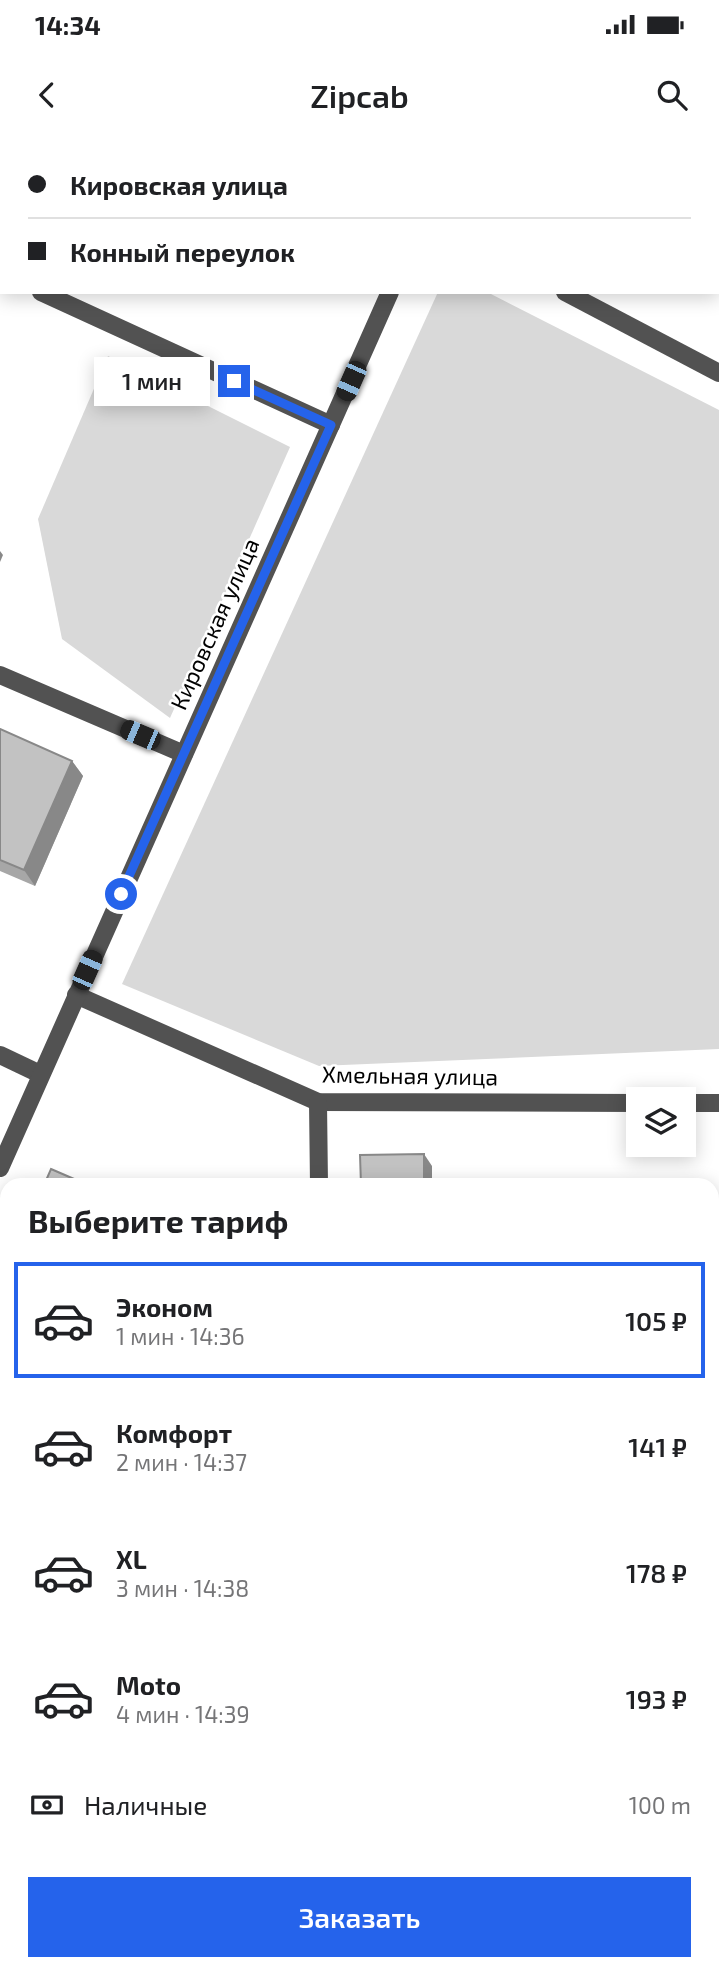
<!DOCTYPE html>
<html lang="ru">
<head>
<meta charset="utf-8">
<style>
  body { margin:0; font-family:"Exo 2",sans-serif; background:#f2f2f2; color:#202124; height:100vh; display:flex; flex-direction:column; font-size:26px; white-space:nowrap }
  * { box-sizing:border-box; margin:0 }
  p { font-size:23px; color:#757577 }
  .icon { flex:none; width:38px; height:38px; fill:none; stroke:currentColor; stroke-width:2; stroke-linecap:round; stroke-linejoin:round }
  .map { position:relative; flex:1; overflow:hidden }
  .side { position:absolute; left:0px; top:1038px; width:719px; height:793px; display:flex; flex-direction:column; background:#fff; border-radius:21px 21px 0 0; box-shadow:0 4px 18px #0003 }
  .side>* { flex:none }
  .banner { position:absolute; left:0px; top:0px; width:719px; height:154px; box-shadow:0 4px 18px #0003; display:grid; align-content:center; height:154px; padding:0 28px; background:#fff }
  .fabs { position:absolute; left:626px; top:947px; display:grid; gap:14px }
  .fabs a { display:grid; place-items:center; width:70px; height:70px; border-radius:0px; background:#fff; box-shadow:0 4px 18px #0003; font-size:35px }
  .end { position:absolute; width:32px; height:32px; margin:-16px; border:9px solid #2563eb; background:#fff; box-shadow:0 0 0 4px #fff }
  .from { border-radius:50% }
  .bubble { position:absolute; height:49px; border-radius:0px; background:#fff; box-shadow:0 4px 18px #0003; font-size:23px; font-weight:600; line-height:49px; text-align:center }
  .car { position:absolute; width:21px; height:42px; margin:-21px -10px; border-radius:9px; box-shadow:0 0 5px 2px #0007; background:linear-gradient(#222 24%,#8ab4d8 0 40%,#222 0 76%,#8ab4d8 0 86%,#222 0) }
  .banner b { display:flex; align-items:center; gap:24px; height:66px; font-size:26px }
  .banner b+b { border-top:2px solid #e0e0e0 }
  .banner i { width:18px; height:18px; background:#202124 }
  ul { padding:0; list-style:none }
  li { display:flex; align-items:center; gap:21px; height:116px; margin:0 14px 10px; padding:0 14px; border:4px solid transparent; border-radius:0px }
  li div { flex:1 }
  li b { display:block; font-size:26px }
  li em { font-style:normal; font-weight:600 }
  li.on { border-color:#2563eb }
  li>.icon { width:63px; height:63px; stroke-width:1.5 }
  h2 { padding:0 28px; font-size:32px; line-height:84px }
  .pay { display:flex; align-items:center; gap:18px; height:77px; padding:0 28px; font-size:26px }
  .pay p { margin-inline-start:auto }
  .primary-button { display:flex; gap:14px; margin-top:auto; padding:14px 28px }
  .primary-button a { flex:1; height:80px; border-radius:0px; background:#2563eb; color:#fff; font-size:28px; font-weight:600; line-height:80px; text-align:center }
  .status { display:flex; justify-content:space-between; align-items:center; height:49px; padding:0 35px; background:#fff; direction:ltr }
  .status svg { height:19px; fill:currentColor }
  header { display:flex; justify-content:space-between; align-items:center; height:91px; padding:0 28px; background:#fff; font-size:32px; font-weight:600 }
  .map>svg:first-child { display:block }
  .green { fill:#d9d9d9 }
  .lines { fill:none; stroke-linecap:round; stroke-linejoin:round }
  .minor { stroke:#525252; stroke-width:18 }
  .wall { fill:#a7a7a7 }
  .shaded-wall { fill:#888 }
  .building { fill:#c2c2c2; stroke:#888; stroke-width:2 }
  .route { stroke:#2563eb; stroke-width:9 }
  .labels { text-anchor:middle; stroke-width:5; stroke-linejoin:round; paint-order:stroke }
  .street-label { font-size:23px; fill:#000; stroke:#fff }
</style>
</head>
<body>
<div class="status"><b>14:34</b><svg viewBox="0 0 49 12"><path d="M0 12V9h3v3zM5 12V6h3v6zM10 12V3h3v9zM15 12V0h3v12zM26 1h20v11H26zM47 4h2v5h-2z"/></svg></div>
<header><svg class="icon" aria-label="back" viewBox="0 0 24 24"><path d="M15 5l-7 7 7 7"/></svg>Zipcab<svg class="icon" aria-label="search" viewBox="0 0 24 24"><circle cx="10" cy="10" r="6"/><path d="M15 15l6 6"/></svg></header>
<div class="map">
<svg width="719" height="1830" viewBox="0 0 719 1830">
  <rect width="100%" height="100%" fill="#fff"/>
  <g class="green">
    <path d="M438,152H487L719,270V909L319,926L122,844Z"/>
    <path d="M108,216L290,307L170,578L62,499L38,379Z"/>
    <rect x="0" y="1494" width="7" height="252"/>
  </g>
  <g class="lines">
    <g class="minor">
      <path d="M458,2L459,0"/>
      <path d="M0,133L2,134"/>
      <path d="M41,152L331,285"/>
      <path d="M565,152L719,233"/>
      <path d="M0,535L184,614"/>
      <path d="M76,855L318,962L639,963"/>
      <path d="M0,915L40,934"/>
      <path d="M318,962L319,1045"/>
      <path d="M684,963H719"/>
      <path d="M0,1028L390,152"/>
      <path d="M330,1824V1830"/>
    </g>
  </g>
  <g class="wall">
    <path d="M0,589L72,621L83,636L35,746L0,731Z"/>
    <rect x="712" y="1146" width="7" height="101"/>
    <rect x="712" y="1312" width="7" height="361"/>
    <path d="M7,1356V1450L0,1440Z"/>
    <path d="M0,1520H7V1626L0,1625Z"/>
  </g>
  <g class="shaded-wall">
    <path d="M2,32V66L0,71V37Z"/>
    <path d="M0,411L3,415L0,422Z"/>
    <path d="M72,621L83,636L35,746L24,730Z"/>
    <path d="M424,1014L432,1026V1045H424Z"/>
    <path d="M123,1824H130L131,1830H124Z"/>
    <path d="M280,1824H290L291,1830H281Z"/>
    <rect x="443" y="1824" width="8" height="6"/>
  </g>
  <g class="building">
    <path d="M0,0H14L13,2H2V32L0,37Z"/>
    <path d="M544,0H596L599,1L543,2Z"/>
    <path d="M0,589L72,621L24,730L0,720Z"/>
    <path d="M424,1014V1045H361L360,1015Z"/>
    <path d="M51,1029L88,1045H44Z"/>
    <rect x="712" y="1146" width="7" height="90"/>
    <rect x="712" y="1312" width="7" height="349"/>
    <rect x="0" y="1356" width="7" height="84"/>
    <path d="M0,1520H7V1611L0,1610Z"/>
    <path d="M712,1779H719V1830H695V1824H712Z"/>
    <path d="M59,1824H123L124,1830H60Z"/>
    <path d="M191,1824H280L281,1830H192Z"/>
    <rect x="370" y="1824" width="73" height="6"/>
  </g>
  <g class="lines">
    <path class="route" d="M121,754L331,285L234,241"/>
  </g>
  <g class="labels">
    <g class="street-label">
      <text transform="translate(215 484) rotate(-66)" y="8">Кировская улица</text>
      <text transform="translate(410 936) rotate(1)" y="8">Хмельная улица</text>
    </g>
  </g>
</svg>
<div class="fabs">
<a><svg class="icon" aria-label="layers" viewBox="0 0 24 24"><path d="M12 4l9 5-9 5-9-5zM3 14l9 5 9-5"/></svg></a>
</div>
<i class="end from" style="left:121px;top:754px"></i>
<i class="end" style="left:234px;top:241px"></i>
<div class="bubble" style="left:94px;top:217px;width:116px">1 мин</div>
<i class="car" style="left:351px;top:241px;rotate:204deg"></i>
<i class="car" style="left:140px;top:595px;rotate:293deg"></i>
<i class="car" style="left:87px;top:830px;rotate:24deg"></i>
<div class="banner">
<b><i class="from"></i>Кировская улица</b>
<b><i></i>Конный переулок</b>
</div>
<section class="side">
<h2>Выберите тариф</h2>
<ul>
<li class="on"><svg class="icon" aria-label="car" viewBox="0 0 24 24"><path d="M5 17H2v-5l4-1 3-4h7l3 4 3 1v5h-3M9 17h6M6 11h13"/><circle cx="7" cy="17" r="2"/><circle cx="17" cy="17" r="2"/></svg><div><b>Эконом</b><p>1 мин · 14:36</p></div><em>105 ₽</em></li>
<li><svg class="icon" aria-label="car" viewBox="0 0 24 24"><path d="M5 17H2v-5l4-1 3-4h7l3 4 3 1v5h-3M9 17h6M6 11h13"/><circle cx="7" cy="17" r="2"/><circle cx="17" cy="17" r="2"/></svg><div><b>Комфорт</b><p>2 мин · 14:37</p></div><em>141 ₽</em></li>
<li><svg class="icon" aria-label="car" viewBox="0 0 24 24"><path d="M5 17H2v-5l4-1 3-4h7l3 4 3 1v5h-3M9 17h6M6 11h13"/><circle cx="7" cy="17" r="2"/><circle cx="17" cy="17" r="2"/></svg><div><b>XL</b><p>3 мин · 14:38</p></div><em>178 ₽</em></li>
<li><svg class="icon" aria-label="car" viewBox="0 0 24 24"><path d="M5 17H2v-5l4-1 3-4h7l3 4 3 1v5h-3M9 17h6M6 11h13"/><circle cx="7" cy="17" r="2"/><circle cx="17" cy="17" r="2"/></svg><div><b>Moto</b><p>4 мин · 14:39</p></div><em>193 ₽</em></li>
</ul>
<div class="pay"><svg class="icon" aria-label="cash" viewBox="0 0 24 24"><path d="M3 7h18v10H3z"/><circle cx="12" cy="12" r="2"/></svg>Наличные<p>100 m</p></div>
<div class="primary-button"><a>Заказать</a></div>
</section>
</div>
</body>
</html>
